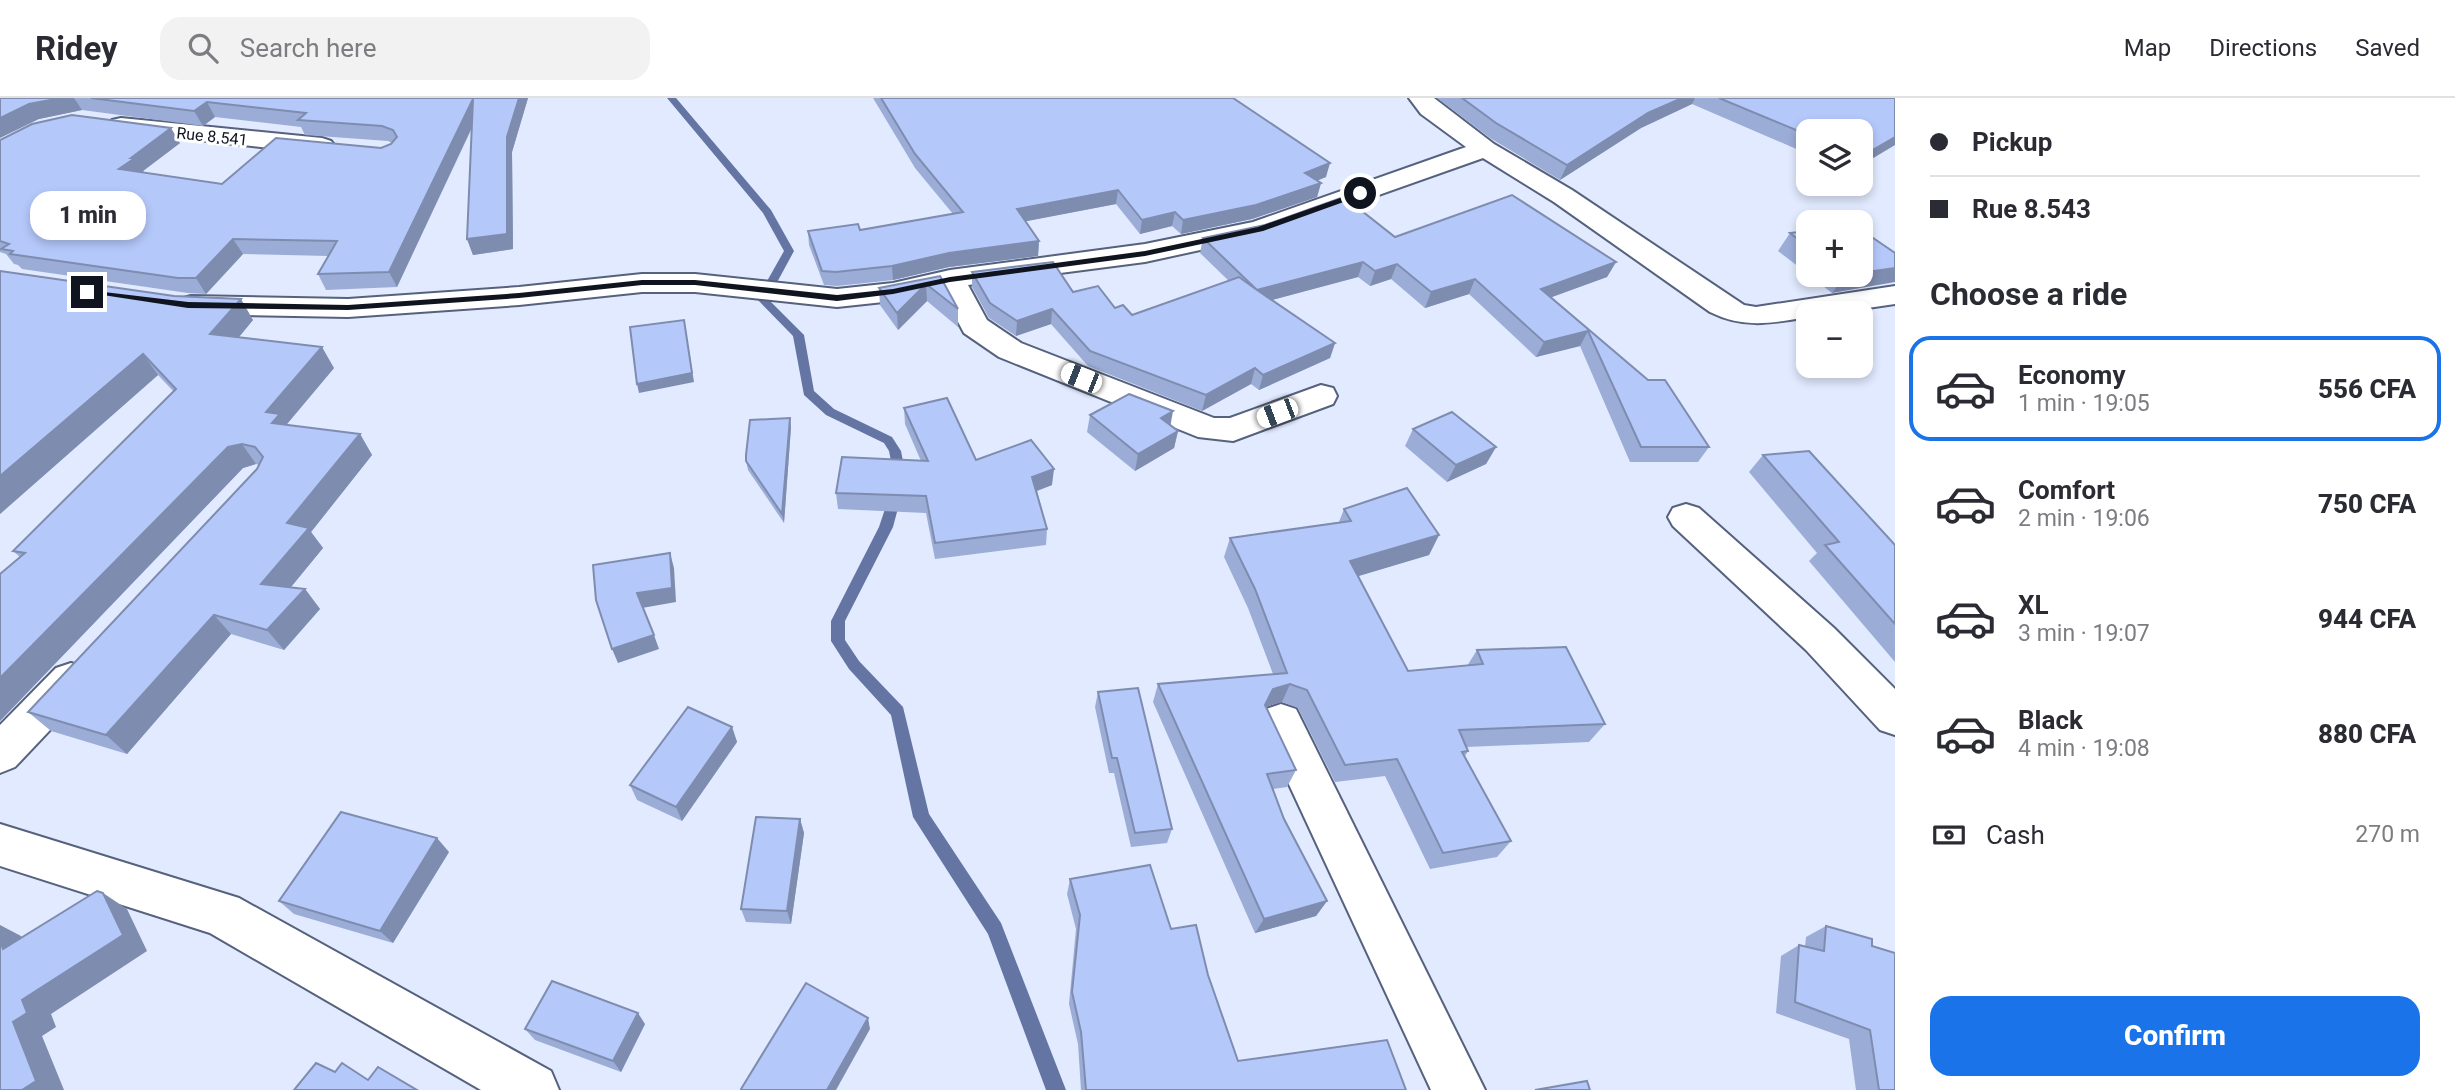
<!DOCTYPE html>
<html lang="en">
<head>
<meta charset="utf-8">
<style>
  body { margin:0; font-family:Roboto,sans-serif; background:#f2f2f3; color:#2b2b33; height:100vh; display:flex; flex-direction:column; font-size:26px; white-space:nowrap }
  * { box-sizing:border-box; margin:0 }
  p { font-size:23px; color:#7c7c81 }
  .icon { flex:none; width:38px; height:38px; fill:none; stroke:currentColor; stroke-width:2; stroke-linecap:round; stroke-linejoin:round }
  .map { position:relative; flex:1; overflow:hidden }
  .panel { display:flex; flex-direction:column; background:#fff; width:560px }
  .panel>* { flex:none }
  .guide { display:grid; align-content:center; height:154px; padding:0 35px; background:#fff }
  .buttons { position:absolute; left:1796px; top:21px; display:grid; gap:14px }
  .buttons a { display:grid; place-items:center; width:77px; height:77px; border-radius:14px; background:#fff; box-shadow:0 4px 10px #0003; font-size:35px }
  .end { position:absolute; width:32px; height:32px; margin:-16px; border:9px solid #0f141f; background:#fff; box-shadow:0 0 0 4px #fff }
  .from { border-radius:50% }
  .bubble { position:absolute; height:49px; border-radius:21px; background:#fff; box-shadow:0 4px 10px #0003; font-size:23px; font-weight:800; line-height:49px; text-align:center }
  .car { position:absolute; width:21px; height:42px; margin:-21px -10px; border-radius:9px; box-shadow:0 0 5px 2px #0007; background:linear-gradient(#fff 24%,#345 0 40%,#fff 0 76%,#345 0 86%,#fff 0) }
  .guide b { display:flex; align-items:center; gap:24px; height:66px; font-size:26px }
  .guide b+b { border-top:2px solid #e1e1e2 }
  .guide i { width:18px; height:18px; background:#2b2b33 }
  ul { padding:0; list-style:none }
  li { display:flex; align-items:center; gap:21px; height:105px; margin:0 14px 10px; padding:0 21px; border:4px solid transparent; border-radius:21px }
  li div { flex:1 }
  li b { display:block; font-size:26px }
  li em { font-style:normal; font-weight:800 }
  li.current { border-color:#1a73e8 }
  li>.icon { width:63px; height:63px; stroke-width:1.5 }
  h2 { padding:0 35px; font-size:32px; line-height:84px }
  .pay { display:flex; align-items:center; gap:18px; height:77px; padding:0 35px; font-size:26px }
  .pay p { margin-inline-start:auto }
  .primary-button { display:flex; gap:14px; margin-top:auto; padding:14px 35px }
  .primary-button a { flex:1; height:80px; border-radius:21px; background:#1a73e8; color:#fff; font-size:28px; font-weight:800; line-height:80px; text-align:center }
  header { display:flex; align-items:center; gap:42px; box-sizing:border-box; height:98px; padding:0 35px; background:#fff; border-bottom:2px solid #e1e1e2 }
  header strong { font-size:33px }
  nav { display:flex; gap:38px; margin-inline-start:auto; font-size:24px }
  .search { width:490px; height:63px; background:#f2f2f3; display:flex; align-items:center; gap:18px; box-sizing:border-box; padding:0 24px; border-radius:21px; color:#7c7c81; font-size:26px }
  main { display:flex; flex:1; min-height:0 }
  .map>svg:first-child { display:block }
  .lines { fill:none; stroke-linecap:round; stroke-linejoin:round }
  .stream { fill:#6475a3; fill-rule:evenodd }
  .minor-casing { stroke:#55617d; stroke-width:4 }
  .minor { fill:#fff; fill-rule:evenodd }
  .wall { fill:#9bacd7 }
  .shaded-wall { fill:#7e8caf }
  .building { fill:#b4c8fa; stroke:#7e8caf; stroke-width:2 }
  .route { fill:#0f141f }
  .labels { text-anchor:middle; stroke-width:6; stroke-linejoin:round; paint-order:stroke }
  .far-street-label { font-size:16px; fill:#0f141f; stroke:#fff }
</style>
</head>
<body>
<header>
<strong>Ridey</strong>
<div class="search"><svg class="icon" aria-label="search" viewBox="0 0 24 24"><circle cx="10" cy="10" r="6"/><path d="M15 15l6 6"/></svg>Search here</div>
<nav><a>Map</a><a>Directions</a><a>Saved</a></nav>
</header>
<main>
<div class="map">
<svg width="1895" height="992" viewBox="0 0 1895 992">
  <rect width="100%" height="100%" fill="#e1eafe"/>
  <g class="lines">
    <path class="stream" d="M667,0H676L771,112L794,153L768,201L804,237L814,293L834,311L892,339L901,353L905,373L901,399L893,429L845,523V542L859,563L903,609L929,716L1001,825L1066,992H1046L988,836L913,719L891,617L849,571L831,543V523L879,429L889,399L893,373L889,353L884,345L826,317L804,297L793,238L757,201L784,153L763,115Z"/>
    <g class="minor-casing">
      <g id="minor">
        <path d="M1409,0H1434L1494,46L1572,92L1744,207L1756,209L1895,188V206L1834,215H1808V219C1772,225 1744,231 1710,214L1554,104L1483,60L1260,139L1145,164L968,187L987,222L1021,245L1214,320H1230L1321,287L1333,290L1337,298L1333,306L1233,343L1198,339L999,259L964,235L941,192L893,203L837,209L695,194H642L519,207L348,219L191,216L180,213L176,207L180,201L191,198L348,201L519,189L642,176H695L837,191L893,185L950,172L1145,146L1253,124L1466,49L1421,16Z"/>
        <path d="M121,20L322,40L331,43L335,48L331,53L322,56L112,32L109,27L112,22Z"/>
        <path d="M1686,406L1699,410L1834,530L1895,591V637L1880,632L1806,552L1673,428L1668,419L1673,410Z"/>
        <path d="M71,565L86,570L92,582L86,594L15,669L0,675V627L56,570Z"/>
        <path d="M1281,606L1296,611L1485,992H1431L1260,624L1266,611Z"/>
        <path d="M0,726L239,800L551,973L559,992H481L210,835L0,768Z"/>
      </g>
    </g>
    <use href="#minor" class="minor"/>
  </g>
  <g class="wall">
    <path d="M0,0H528L512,54L513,151L473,157L467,141L472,30L397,189L326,192L318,176L328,158L243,156L206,196L188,195L22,171L18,167L14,166L6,156L0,154V42L180,45L143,73L144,75L222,86L381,50L391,46L393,45L388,43L305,37L301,29L215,19L203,28L82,12L39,21Z"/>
    <path d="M873,0H1233L1326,79L1317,82L1321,85L1317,99L1252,121L1181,136L1172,128L1140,136L1116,106L1026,123L1039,143L1038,158L949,169L893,182L837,188L824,187L809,147L808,133L860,132L953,116L915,70Z"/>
    <path d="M1437,0H1895L1860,68V33H1808V56L1692,6L1641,30L1560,82L1490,40Z"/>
    <path d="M1808,133V176L1778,153L1790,135Z"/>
    <path d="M1395,139L1616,164L1607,179L1551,199L1648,282L1709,349L1698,364H1630L1580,248L1536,259L1469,196L1425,210L1391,181L1370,188L1358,179L1272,202L1335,245L1330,260L1259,292L1251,286L1202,313L1088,268L1051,226L1016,238L989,220L972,189V174L1073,194L1132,217L1229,183L1200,155L1203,140Z"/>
    <path d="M1895,155L1832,195L1809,177H1860Z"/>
    <path d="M0,173L253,222L239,239L334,270L287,326L288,327L360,336L372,357L311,434L323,450L291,489L305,491L320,511L284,552L231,536L127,656L51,633L28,614L257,371L259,367L256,366L243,370L0,623V476L20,459L13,453L174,294L158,277L0,416Z"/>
    <path d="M940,178L958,211V229L927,203L898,232L880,207L879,190Z"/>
    <path d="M904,310L976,362L1052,387L1037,393L1047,431L1046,447L935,461L926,415L838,411L836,395L921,363L905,326Z"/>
    <path d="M1090,317L1170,327L1178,333L1174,350L1135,373L1087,334Z"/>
    <path d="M791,329L784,425L748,372L746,363Z"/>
    <path d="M1413,331L1496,349L1486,366L1447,384L1405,348Z"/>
    <path d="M1763,357L1895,447V564L1809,463L1817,455L1749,374Z"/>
    <path d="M1344,411L1439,437L1429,457L1358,478L1408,573L1467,568L1477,552L1605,626L1589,644L1466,649L1468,653L1465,658L1511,743L1497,759L1430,771L1385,678L1335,684L1298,610L1282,604L1266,608L1296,672L1287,689L1273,691L1284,721L1327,803L1316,818L1255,835L1153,604L1158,586L1273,576L1248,510L1224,459L1230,440L1339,424Z"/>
    <path d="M1098,594L1172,731L1167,745L1131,749L1114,675H1109L1095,609Z"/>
    <path d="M732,629L737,644L682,723L637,702L630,687Z"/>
    <path d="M800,721L804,735L791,826L746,824L741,811Z"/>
    <path d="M449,754L393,845L294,816L279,803Z"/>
    <path d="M1070,781L1171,831L1208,877L1238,963L1406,992H1081L1078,946L1069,906L1076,831L1067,796Z"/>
    <path d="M1826,828L1872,848L1895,992H1856L1849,941L1776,915L1781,858L1799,847L1805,849L1806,839Z"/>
    <path d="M645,926L621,974L535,942L525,931Z"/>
  </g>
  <g class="shaded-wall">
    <path d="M61,0H74L82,12L39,21L0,40V20L29,6Z"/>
    <path d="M519,0H528L512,54L513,151L473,157L467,141L507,39Z"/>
    <path d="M1682,0H1695L1692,6L1641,30L1560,82L1567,67L1648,15Z"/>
    <path d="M473,1L478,16L397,189L389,174Z"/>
    <path d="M207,4L215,19L203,28L194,13Z"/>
    <path d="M171,30L180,45L143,73L144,75L119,71L131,60Z"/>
    <path d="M1895,39V47L1860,68V63L1864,57Z"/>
    <path d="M1330,65L1326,79L1302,89L1305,75Z"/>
    <path d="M1321,85L1317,99L1252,121L1181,136L1183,122Z"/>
    <path d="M1118,92L1116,106L1017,125V111Z"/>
    <path d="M1175,114L1172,128L1140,136L1142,122Z"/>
    <path d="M233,141L243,156L206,196L196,180Z"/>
    <path d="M1039,143L1038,158L949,169L893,182L892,168L949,155Z"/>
    <path d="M1363,164L1358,179L1253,207L1257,192Z"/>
    <path d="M1616,164L1607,179L1533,206L1541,191Z"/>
    <path d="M1397,166L1391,181L1370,188L1375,173Z"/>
    <path d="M1895,170V184L1832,195L1845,178L1860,177V175Z"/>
    <path d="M1475,181L1469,196L1425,210L1431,194Z"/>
    <path d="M926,186L927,203L898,232L897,215Z"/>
    <path d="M241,201L253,222L224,257L210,236Z"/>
    <path d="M1052,211L1051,226L1016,238L1017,223Z"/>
    <path d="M684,222L694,284L639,295L637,286Z"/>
    <path d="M1588,233L1580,248L1536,259L1544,244Z"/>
    <path d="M1335,245L1330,260L1259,292L1263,277Z"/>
    <path d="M322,249L334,270L287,326L294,337L286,346L266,314Z"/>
    <path d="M143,256L158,277L0,416V378Z"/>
    <path d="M1255,270L1251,286L1202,313L1206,297Z"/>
    <path d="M1173,313L1170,330L1161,320Z"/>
    <path d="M790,320L791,329L784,425L782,416Z"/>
    <path d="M1178,333L1174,350L1135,373L1138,356Z"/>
    <path d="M360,336L372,357L311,434L323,450L277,506L261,486L287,425Z"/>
    <path d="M242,346L256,366L243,370L0,623V580L228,349Z"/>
    <path d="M1496,349L1486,366L1447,384L1456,367Z"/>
    <path d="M1054,371L1052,387L1031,395L1032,379Z"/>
    <path d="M1439,437L1429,457L1342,483L1350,463Z"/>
    <path d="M670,455L674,470L676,504L642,510L637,495Z"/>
    <path d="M305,491L320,511L284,552L267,532Z"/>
    <path d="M214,517L231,536L127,656L106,637Z"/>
    <path d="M654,537L659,551L618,565L612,551Z"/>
    <path d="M1290,586L1282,604L1265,609L1273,591Z"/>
    <path d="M732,629L737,644L682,723L676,709Z"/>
    <path d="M800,721L804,735L791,826L787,813Z"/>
    <path d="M437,740L449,754L393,845L380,833Z"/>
    <path d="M103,795L127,811L147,853L51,916L56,929L42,938L64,992H22L13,924L22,902Z"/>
    <path d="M1327,803L1316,818L1255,835L1264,821Z"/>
    <path d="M0,827L21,838L31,866L3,851L0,843Z"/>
    <path d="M638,915L645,926L621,974L613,963Z"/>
    <path d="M868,920L870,931L836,992H827Z"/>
  </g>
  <g class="building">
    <path d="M0,0H61L29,6L0,20Z"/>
    <path d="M91,0H519L507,39V136L467,141L473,1L389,174L318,176L337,143L233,141L196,180H178L10,156L13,153L1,151L9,146L0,143V42L32,26L72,17L171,30L131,60H135L119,71L222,86L276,40L381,50L391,46L397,39L393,32L382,28L298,22L306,15L207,4L194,13Z"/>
    <path d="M881,0H1233L1330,65L1305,75L1321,85L1256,107L1183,122L1175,114L1142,122L1118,92L1017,111L1039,143L949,155L892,168L836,174L822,173L808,133L858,126L860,132L963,114L915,56Z"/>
    <path d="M1462,0H1682L1648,15L1567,67L1496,25Z"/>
    <path d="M1719,0H1895V39L1864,57H1860V33H1808V37Z"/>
    <path d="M1512,97L1616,164L1541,191L1648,282H1665L1709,349H1641L1588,233L1544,244L1475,181L1431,194L1397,166L1375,173L1363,164L1257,192L1335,245L1263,277L1255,270L1206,297L1090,253L1052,211L1017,223L990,205L972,174L1053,164L1073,194L1098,188L1115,210L1123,207L1132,217L1239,179L1257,192L1203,140L1265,127L1344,99L1395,139Z"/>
    <path d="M1860,131L1895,155V170L1860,175Z"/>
    <path d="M1808,133V149L1790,135Z"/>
    <path d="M0,173L174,198L241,201L210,236L322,249L266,314L280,316L272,325L360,336L287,425L309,430L261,486L305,491L267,532L214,517L106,637L28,614L257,371L263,359L255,349L242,346L228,349L0,580V476L25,455L13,453L176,291L143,256L0,378Z"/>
    <path d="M940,178L958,211L926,186L897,215L879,190Z"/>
    <path d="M684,222L692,275L637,286L630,229Z"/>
    <path d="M1129,296L1173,313L1161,320L1178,333L1138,356L1090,317Z"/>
    <path d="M947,300L976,362L1031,342L1054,371L1032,379L1047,431L935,445L926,398L836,395L842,359L928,363L904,310Z"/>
    <path d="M1452,314L1496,349L1456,367L1413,331Z"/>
    <path d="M790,320L782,416L746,363V357L750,322Z"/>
    <path d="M1809,353L1895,447V526L1825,447L1839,444L1763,357Z"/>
    <path d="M1407,390L1439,437L1350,463L1408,573L1483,566L1477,552L1566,549L1605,626L1459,632L1468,653L1462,654L1511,743L1443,755L1397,661L1345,667L1307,592L1290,586L1273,591L1265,607L1296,672L1267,676L1284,721L1327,803L1264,821L1158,586L1287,575L1255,491L1230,440L1351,423L1344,411Z"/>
    <path d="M670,455L672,490L637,495L654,537L612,551L596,502L593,467Z"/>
    <path d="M1138,590L1172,731L1135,735L1117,660H1112L1098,594Z"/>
    <path d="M688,609L732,629L676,709L630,687Z"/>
    <path d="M341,714L437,740L380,833L279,803Z"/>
    <path d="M756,719L800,721L787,813L741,811Z"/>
    <path d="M1150,767L1171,831L1196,827L1208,877L1238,963L1387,942L1406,992H1086L1081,934L1072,894L1080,817L1070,781Z"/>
    <path d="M97,793L103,795L123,837L22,902L27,915L13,924L36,983L22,992H0V843L3,851Z"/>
    <path d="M1826,828L1872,841V848L1895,855V992H1879L1870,932L1795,904L1799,847L1824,853Z"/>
    <path d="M552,883L638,915L613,963L525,931Z"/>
    <path d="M806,885L868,920L827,992H742L741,991Z"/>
    <path d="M316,965L335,974L342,965L368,982L378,969L417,992H294Z"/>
    <path d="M1587,983L1590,992H1535Z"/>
  </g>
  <path class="route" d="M1360,93L1363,97L1263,133L1145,158L950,184L893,196L837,203L695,187H642L519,200L348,212L188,210L83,194L87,192L188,204L348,207L519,195L642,182H695L837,197L893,191L950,179L1145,153L1258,129Z"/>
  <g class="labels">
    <g class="far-street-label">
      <text transform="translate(212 38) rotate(6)" y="6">Rue 8.541</text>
    </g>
  </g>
</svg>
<div class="buttons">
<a><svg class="icon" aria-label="layers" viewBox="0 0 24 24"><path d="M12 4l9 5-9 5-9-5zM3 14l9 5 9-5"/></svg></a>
<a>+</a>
<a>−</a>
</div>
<i class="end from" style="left:1360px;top:95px"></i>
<i class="end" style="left:87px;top:194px"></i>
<div class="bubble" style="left:30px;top:93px;width:116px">1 min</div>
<i class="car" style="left:1081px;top:280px;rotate:292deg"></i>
<i class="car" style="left:1277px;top:315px;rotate:249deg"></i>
</div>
<section class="panel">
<div class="guide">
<b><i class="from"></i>Pickup</b>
<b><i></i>Rue 8.543</b>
</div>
<h2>Choose a ride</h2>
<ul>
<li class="current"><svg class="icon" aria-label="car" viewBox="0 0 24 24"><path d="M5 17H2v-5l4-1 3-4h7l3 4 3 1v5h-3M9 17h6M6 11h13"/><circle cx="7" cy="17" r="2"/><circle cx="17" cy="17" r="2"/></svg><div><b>Economy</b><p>1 min · 19:05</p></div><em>556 CFA</em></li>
<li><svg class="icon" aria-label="car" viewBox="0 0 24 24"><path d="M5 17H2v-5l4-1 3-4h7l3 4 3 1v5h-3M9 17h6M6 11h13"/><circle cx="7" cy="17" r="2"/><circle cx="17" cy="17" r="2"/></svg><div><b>Comfort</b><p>2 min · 19:06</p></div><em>750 CFA</em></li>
<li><svg class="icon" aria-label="car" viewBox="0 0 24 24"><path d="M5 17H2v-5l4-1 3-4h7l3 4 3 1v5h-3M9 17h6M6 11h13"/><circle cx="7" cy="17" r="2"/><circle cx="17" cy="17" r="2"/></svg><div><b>XL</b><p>3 min · 19:07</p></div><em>944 CFA</em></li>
<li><svg class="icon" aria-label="car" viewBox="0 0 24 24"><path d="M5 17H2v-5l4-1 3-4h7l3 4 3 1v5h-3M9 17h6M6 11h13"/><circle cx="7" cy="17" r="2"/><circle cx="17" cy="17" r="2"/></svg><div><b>Black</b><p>4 min · 19:08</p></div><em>880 CFA</em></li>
</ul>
<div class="pay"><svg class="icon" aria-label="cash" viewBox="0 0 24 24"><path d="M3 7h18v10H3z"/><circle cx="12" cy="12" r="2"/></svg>Cash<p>270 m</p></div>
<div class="primary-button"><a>Confirm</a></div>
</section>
</main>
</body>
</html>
